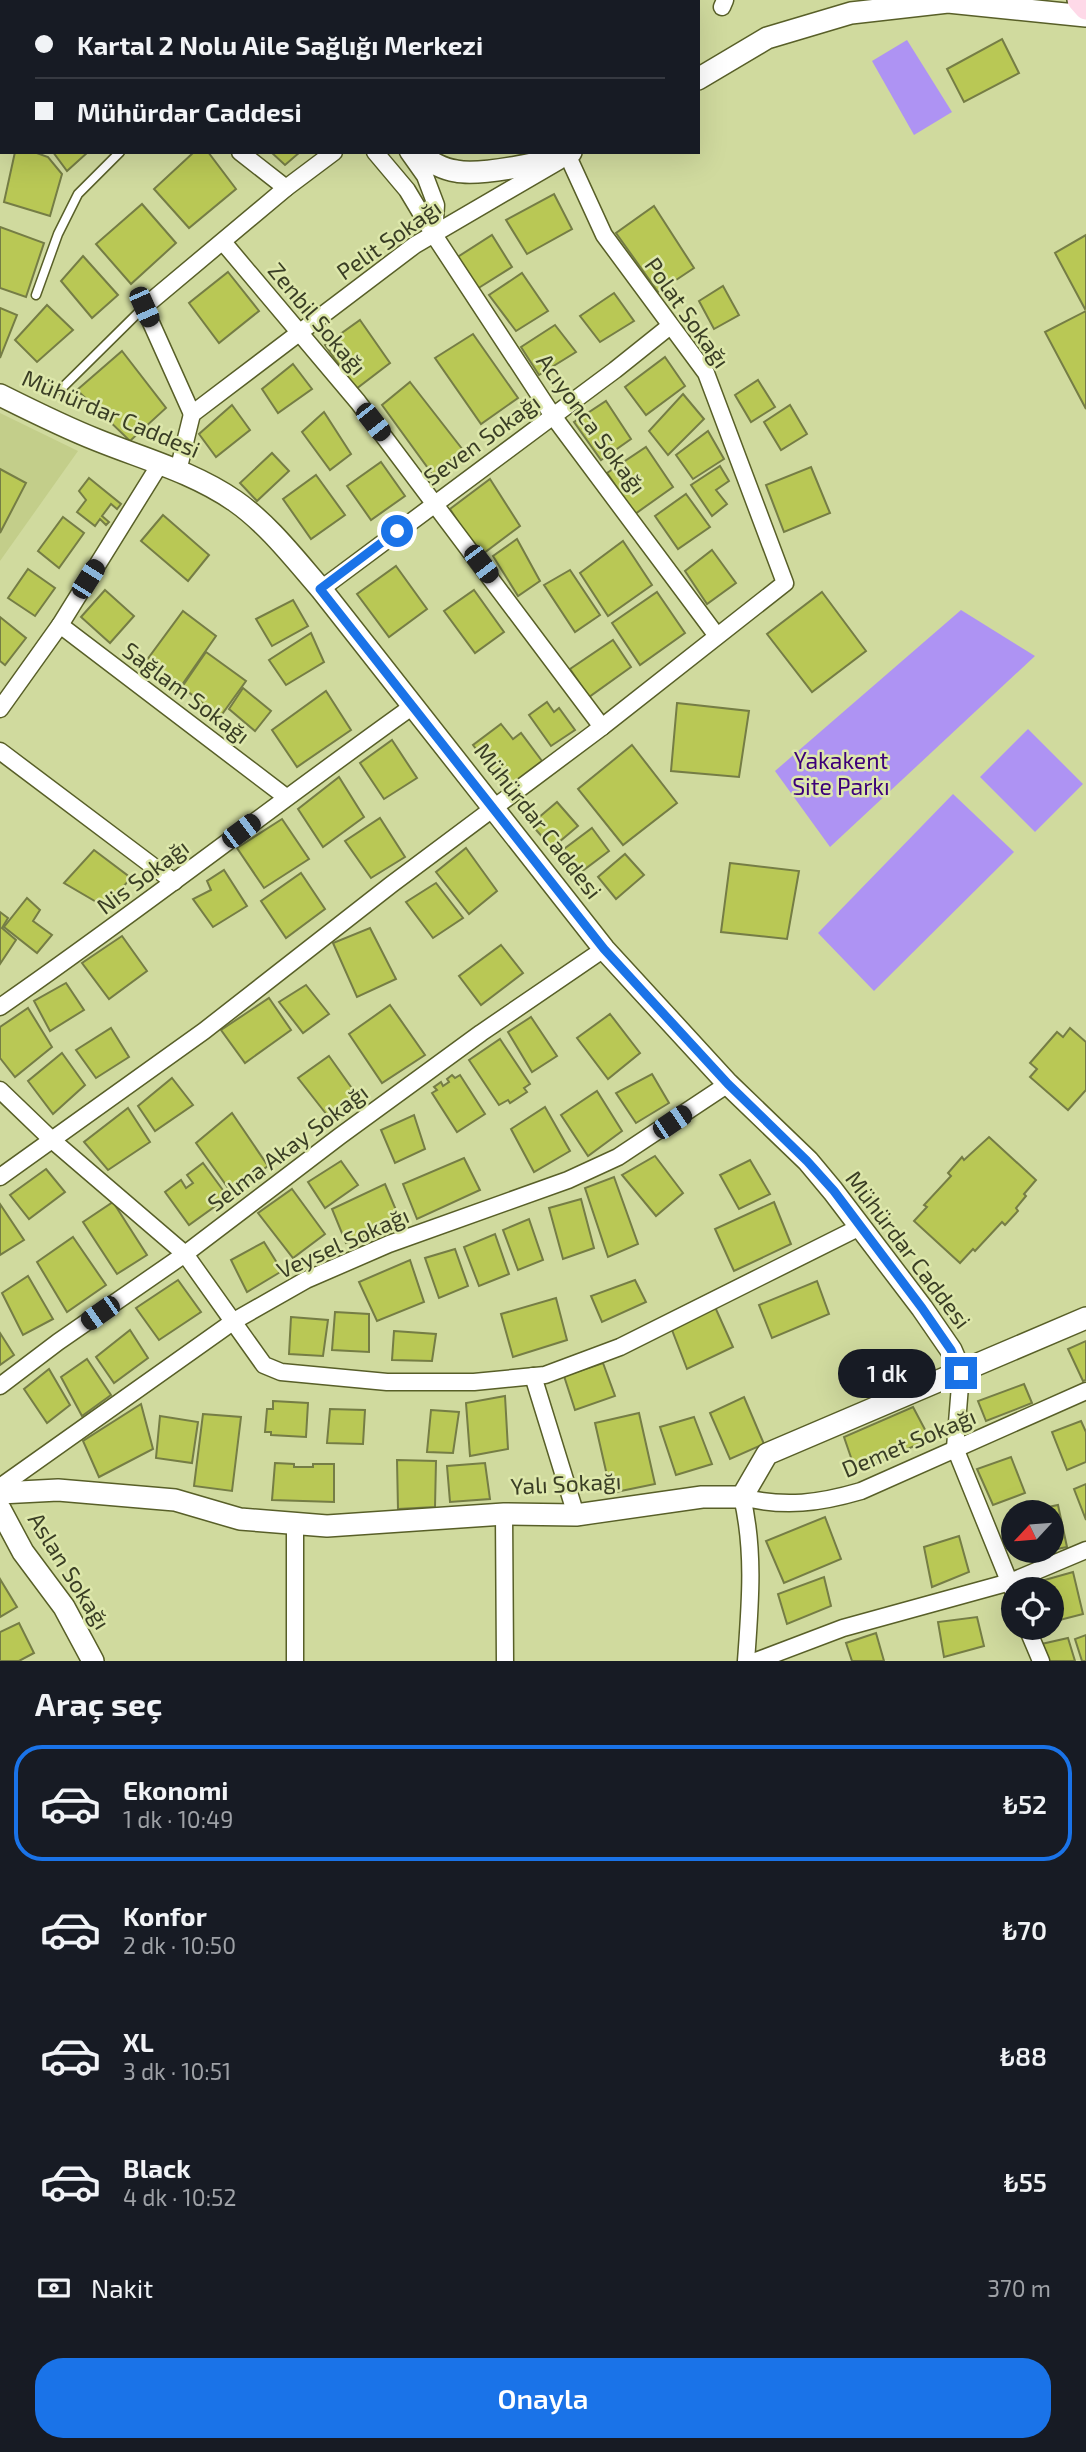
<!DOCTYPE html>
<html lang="tr">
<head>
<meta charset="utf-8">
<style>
  body { margin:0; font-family:"Exo 2",sans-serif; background:#20242c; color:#f1f3f6; height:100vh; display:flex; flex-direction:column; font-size:26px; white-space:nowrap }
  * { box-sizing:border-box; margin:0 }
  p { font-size:23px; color:#9ea1a6 }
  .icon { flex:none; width:38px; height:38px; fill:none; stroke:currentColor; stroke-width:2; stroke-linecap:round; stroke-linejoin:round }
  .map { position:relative; height:1661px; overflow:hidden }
  .panel { display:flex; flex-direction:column; background:#171b24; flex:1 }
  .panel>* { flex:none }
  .guide { position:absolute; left:0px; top:0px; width:700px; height:154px; box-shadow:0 7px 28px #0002; display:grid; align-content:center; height:154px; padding:0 35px; background:#171b24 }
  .needle { width:46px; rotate:244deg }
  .controls { position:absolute; left:1001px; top:1500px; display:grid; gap:14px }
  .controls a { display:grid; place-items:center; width:63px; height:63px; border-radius:50%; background:#171b24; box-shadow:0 7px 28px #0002; font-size:35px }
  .end { position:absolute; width:32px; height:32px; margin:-16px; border:9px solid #1a73e8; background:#fff; box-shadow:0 0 0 4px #fff }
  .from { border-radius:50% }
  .bubble { position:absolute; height:49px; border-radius:24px; background:#171b24; box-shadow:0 7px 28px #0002; font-size:23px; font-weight:600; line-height:49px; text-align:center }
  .car { position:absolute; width:21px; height:42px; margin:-21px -10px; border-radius:9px; box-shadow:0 0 5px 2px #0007; background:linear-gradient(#222 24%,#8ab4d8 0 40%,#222 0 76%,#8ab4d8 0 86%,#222 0) }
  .guide b { display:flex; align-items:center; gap:24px; height:66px; font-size:26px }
  .guide b+b { border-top:2px solid #363941 }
  .guide i { width:18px; height:18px; background:#f1f3f6 }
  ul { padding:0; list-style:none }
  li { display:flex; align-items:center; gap:21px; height:116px; margin:0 14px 10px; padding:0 21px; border:4px solid transparent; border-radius:28px }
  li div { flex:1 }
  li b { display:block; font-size:26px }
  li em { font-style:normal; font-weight:600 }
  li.on { border-color:#1a73e8 }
  li>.icon { width:63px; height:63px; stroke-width:1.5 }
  h2 { padding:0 35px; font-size:32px; line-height:84px }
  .pay { display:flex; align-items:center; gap:18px; height:77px; padding:0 35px; font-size:26px }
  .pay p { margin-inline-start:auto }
  .primary-button { display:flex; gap:14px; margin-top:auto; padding:14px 35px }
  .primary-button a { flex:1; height:80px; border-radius:28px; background:#1a73e8; color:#fff; font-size:28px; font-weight:600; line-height:80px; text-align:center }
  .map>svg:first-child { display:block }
  .built { fill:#c3ce8a }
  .green { fill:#ae93f3 }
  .building { fill:#b9c855; stroke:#757d45; stroke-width:2 }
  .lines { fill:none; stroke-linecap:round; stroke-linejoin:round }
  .service-casing { stroke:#585f28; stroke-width:11 }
  .minor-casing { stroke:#585f28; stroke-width:19 }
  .tertiary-casing { stroke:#585f28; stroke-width:24 }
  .secondary-casing { stroke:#585f28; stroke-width:26 }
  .service { stroke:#fff; stroke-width:8 }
  .minor { stroke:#fff; stroke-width:16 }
  .tertiary { stroke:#fff; stroke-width:21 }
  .secondary { stroke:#fed9e8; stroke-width:23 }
  .route { stroke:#1a73e8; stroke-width:9 }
  .labels { text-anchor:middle; stroke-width:5; stroke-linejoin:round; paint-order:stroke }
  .street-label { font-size:23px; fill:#3a3e25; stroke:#dde7ab }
  .park-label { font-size:23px; fill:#3c0079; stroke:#dde7ab }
</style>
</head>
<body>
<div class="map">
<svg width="1086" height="1661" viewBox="0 0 1086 1661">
  <rect width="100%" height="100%" fill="#d0da9e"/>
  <path class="built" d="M0,413L78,451L0,561Z"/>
  <g class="green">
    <path d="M907,40L952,112L914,135L872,61Z"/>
    <path d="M961,610L1035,656L830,847L775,771Z"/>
    <path d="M1028,729L1083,784L1035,832L980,777Z"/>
    <path d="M953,794L1014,852L874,991L818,933Z"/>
  </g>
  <g class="building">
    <path d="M1002,39L1019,73L964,102L947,69Z"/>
    <path d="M15,152H34L48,157L62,174L50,216L4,202Z"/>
    <path d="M53,152H88L67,171Z"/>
    <path d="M194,152H208L236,189L189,228L154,189Z"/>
    <path d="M271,152H300L285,165Z"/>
    <path d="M554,194L572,229L527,254L506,220Z"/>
    <path d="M142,204L176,243L131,284L96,244Z"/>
    <path d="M654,206L694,268L658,292L616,233Z"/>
    <path d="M0,227L44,243L26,297L0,288Z"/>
    <path d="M492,235L512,267L477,289L456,258Z"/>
    <path d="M1086,235V308L1085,309L1055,253Z"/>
    <path d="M83,256L118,295L92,318L61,281Z"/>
    <path d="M228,272L259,311L219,343L189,303Z"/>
    <path d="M522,273L548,311L516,331L489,295Z"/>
    <path d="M723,286L739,315L714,329L699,301Z"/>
    <path d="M614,293L634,321L600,342L580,316Z"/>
    <path d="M47,305L73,330L37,362L15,340Z"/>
    <path d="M0,308L17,315L0,358Z"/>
    <path d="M1086,311V409L1045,332Z"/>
    <path d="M360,320L390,363L356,389L325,345Z"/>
    <path d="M555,325L576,352L539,375L521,347Z"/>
    <path d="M473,334L518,398L481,424L435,358Z"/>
    <path d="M122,351L166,408L130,441L77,390Z"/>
    <path d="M665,357L685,386L646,415L625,387Z"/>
    <path d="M293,364L312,389L278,413L262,389Z"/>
    <path d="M758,380L775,407L751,422L735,395Z"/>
    <path d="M410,382L463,450L433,475L382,405Z"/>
    <path d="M683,394L704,419L668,455L649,431Z"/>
    <path d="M606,401L631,439L601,460L574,422Z"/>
    <path d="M232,405L250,430L216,457L199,434Z"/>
    <path d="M790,405L807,434L781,450L764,422Z"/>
    <path d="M324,412L351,454L330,470L302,432Z"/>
    <path d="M708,431L724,459L693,479L676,455Z"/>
    <path d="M646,447L673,487L635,514L607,473Z"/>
    <path d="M272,453L289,471L257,501L240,483Z"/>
    <path d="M381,462L405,496L371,520L347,486Z"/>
    <path d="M720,466L729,481L716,490L727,504L712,516L691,485Z"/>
    <path d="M811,467L830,513L784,532L766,485Z"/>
    <path d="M0,469L26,483L0,533Z"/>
    <path d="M316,475L345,515L311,539L283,499Z"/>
    <path d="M89,478L121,504L117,509L111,504L102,516L109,522L106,525L100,519L95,526L77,512L86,500L79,491Z"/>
    <path d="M490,479L520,526L480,556L450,509Z"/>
    <path d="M686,494L710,527L678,549L655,516Z"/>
    <path d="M163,515L209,555L188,581L141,541Z"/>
    <path d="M63,517L84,533L59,568L38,551Z"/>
    <path d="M517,539L540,581L518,596L493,556Z"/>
    <path d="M623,541L652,585L608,616L580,573Z"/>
    <path d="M712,550L736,583L707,604L685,571Z"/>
    <path d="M396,566L427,609L389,637L357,594Z"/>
    <path d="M28,569L55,588L35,616L8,598Z"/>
    <path d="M570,570L600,615L575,632L544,585Z"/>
    <path d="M105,590L134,616L110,643L81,617Z"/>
    <path d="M474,590L504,632L475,653L444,611Z"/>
    <path d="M657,592L685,633L640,665L612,623Z"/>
    <path d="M822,592L866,651L812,692L767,634Z"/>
    <path d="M293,600L308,626L272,646L256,619Z"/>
    <path d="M183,611L216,636L177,692L141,668Z"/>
    <path d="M0,617L26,638L5,665L0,661Z"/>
    <path d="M311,633L324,662L286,685L269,660Z"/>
    <path d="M613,640L631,667L589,697L570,669Z"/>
    <path d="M206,652L246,681L220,717L182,687Z"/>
    <path d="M243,688L271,711L255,731L229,709Z"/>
    <path d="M326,691L351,730L297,767L272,730Z"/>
    <path d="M547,702L554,712L559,708L575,730L551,746L529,715Z"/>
    <path d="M677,703L749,711L739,777L671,771Z"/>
    <path d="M501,724L513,739L521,733L542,761L506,788L473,745Z"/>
    <path d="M392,740L417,778L384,799L360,763Z"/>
    <path d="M632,745L677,803L623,845L578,789Z"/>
    <path d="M339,777L364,817L323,847L298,809Z"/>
    <path d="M557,802L578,826L552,848L531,824Z"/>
    <path d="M380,818L405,857L371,878L345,841Z"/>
    <path d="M282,819L309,859L264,888L237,848Z"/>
    <path d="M592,828L609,851L577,875L560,852Z"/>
    <path d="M466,848L497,891L469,914L436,872Z"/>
    <path d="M94,850L131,878L105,907L64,883Z"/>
    <path d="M625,854L644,875L616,899L598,877Z"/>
    <path d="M730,863L799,871L787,939L721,932Z"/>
    <path d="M224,870L247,906L213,927L193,899L211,890L207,881Z"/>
    <path d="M301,873L325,909L286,938L261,901Z"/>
    <path d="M436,883L463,918L433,938L406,902Z"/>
    <path d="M27,898L40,910L33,921L52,935L37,953L4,927Z"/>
    <path d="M0,912L8,918L2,928L16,940L0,964Z"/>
    <path d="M370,928L396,979L357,997L333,943Z"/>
    <path d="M122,936L147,971L109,999L82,963Z"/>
    <path d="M501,945L523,973L481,1005L459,976Z"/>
    <path d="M66,983L84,1010L50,1031L34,1001Z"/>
    <path d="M306,985L329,1014L303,1033L279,1002Z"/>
    <path d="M269,998L291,1030L245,1063L221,1030Z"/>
    <path d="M390,1005L425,1055L382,1083L349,1034Z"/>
    <path d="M28,1008L52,1047L15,1077L0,1058V1027Z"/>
    <path d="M610,1014L640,1053L608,1079L577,1038Z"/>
    <path d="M531,1017L557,1056L532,1072L508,1032Z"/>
    <path d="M111,1028L129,1057L96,1078L76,1050Z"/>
    <path d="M1070,1028L1086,1042V1090L1068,1110L1030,1077L1037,1069L1030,1063L1057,1032L1063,1037Z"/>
    <path d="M500,1039L530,1084L524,1088L527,1092L510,1103L508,1100L499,1105L469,1060Z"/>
    <path d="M62,1053L85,1085L53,1114L28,1081Z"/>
    <path d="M329,1056L356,1094L327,1115L298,1078Z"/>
    <path d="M652,1074L669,1103L636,1123L616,1093Z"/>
    <path d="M452,1075L455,1078L460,1075L485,1114L457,1132L432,1093L437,1090L434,1087L441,1082L443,1086L449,1082L447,1079Z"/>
    <path d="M172,1078L193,1105L155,1131L138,1106Z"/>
    <path d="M597,1091L622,1131L588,1156L561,1115Z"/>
    <path d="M545,1107L570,1151L534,1172L511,1129Z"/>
    <path d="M128,1108L150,1142L108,1170L84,1142Z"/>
    <path d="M232,1113L268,1166L231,1192L196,1143Z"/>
    <path d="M414,1115L425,1149L395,1163L381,1130Z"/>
    <path d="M989,1137L1036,1180L1024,1194L1026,1196L1016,1208L1018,1211L1005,1225L1002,1222L975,1251L973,1249L960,1263L914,1221L927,1207L924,1205L951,1176L948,1173L962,1157L964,1160Z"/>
    <path d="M655,1156L683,1193L656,1216L622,1175Z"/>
    <path d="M464,1158L480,1190L417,1219L403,1184Z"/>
    <path d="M750,1160L770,1194L739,1209L720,1175Z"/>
    <path d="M341,1161L358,1185L325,1208L308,1182Z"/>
    <path d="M203,1163L228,1197L189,1225L165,1192L181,1180L186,1188L193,1183L187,1175Z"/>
    <path d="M46,1169L65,1192L29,1219L10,1195Z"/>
    <path d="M614,1177L638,1244L608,1257L585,1188Z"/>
    <path d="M385,1184L401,1222L346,1243L332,1209Z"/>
    <path d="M292,1189L325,1234L293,1258L258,1213Z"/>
    <path d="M581,1199L594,1248L563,1259L549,1208Z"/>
    <path d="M113,1202L147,1255L117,1274L83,1222Z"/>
    <path d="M774,1202L791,1244L734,1271L715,1229Z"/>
    <path d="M0,1204L24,1240L0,1255Z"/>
    <path d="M529,1219L543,1260L518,1270L503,1230Z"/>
    <path d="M495,1234L509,1274L479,1286L464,1247Z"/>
    <path d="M73,1237L106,1285L67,1312L37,1262Z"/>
    <path d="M264,1242L282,1271L247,1292L231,1260Z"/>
    <path d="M455,1249L468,1286L439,1298L425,1258Z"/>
    <path d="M410,1260L424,1302L377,1321L359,1282Z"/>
    <path d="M28,1276L53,1319L23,1335L2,1293Z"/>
    <path d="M178,1280L201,1312L159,1340L136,1308Z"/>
    <path d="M635,1280L646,1302L602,1322L591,1296Z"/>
    <path d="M817,1281L829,1314L772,1338L759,1305Z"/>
    <path d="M556,1298L567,1340L513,1357L501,1314Z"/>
    <path d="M715,1307L733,1347L687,1369L672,1330Z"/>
    <path d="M335,1312L369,1314V1352L332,1350Z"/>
    <path d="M291,1317L328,1320L323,1356L289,1354Z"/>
    <path d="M130,1330L148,1358L114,1383L96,1357Z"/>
    <path d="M394,1331L436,1334L432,1361L392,1360Z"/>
    <path d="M0,1333L14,1355L0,1365Z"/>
    <path d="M1086,1341V1380L1083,1381L1068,1349Z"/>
    <path d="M87,1359L111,1395L82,1416L61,1377Z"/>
    <path d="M603,1363L615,1396L575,1410L564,1376Z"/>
    <path d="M49,1369L70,1405L47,1423L24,1389Z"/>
    <path d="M1024,1384L1032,1403L986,1421L978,1401Z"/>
    <path d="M505,1396L508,1449L470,1456L466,1403Z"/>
    <path d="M744,1397L764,1444L730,1459L710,1413Z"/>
    <path d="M273,1401L308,1403L306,1437L271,1435V1432H265L267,1409H273Z"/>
    <path d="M141,1404L153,1449L99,1477L83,1441Z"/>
    <path d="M913,1407L930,1439L856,1472L844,1437Z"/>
    <path d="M330,1409L365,1410L363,1444L327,1443Z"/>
    <path d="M431,1410L459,1412L453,1453L427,1452Z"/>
    <path d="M639,1413L655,1484L611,1493L595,1423Z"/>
    <path d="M203,1414L241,1417L232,1491L194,1486Z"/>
    <path d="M160,1416L198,1422L192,1463L156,1458Z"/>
    <path d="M694,1417L712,1464L676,1475L660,1427Z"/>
    <path d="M1081,1421L1086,1432V1462L1067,1470L1052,1432Z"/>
    <path d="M1011,1457L1025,1493L993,1505L977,1469Z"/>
    <path d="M397,1460L436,1461L435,1507L398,1509Z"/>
    <path d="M275,1463L294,1464V1467H313V1464H334V1502L272,1500Z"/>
    <path d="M485,1463L490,1499L450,1502L447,1466Z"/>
    <path d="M1086,1484V1520L1074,1489Z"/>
    <path d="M1058,1505L1067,1547L1052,1550V1512H1024Z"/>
    <path d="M825,1517L841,1559L784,1583L766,1541Z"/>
    <path d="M959,1536L969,1572L932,1587L924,1547Z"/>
    <path d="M1073,1572L1083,1614L1052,1622V1589H1021L1020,1587Z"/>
    <path d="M824,1577L831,1606L787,1624L778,1594Z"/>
    <path d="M0,1579L17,1607L0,1617Z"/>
    <path d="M977,1617L984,1646L944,1657L938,1622Z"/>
    <path d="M19,1623L34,1653L19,1661H0V1632Z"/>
    <path d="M876,1633L884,1661H852L846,1643Z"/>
    <path d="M1086,1635V1661H1082L1075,1639Z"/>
    <path d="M1068,1638L1075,1661H1043L1037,1645Z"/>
  </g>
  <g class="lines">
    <g class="service-casing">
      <g id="service">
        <path d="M36,295L58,234L78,194L120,152"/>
        <path d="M60,390L144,307"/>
      </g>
    </g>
    <g class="minor-casing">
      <g id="minor">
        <path d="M490,0L491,2"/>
        <path d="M722,7L725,0"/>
        <path d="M240,152L286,188"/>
        <path d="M375,152L407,190L434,235L553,416L717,636"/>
        <path d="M408,152L425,176L436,205L434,235"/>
        <path d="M223,242L358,402L602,727"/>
        <path d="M192,414L144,307L286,188L334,152"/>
        <path d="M178,471L192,414L415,245L559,161"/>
        <path d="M321,589L615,370L670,326"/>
        <path d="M60,625L286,797"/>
        <path d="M0,709L60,625L160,464"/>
        <path d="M0,751L174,882"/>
        <path d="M0,1007C140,910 274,805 413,706"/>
        <path d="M0,1090L52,1140L185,1254L264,1365L281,1372L387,1382H474L545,1375L620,1347L862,1226"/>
        <path d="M0,1177L204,1031L392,884L602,727L785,583L706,373L604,235L566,152"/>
        <path d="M961,1373L955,1448L1013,1591"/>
        <path d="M533,1376L576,1515"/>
        <path d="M0,1386L58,1342L185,1254L340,1136L481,1033L604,949"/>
        <path d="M0,1487L234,1321L306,1280L389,1244L568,1180L618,1157L728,1084"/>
        <path d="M504,1514L505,1661"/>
        <path d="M295,1523V1661"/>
        <path d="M1027,1628L1041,1661"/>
        <path d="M746,1661C750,1606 755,1551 742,1497C785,1508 820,1503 861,1491L1086,1391"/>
        <path d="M756,1661L843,1628L1010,1582L1086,1550"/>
      </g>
    </g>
    <g class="tertiary-casing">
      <g id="tertiary">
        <path d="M177,0L184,2"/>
        <path d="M126,2L136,0"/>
        <path d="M0,42L2,43"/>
        <path d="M698,79L767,38L851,13L948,2L1086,16"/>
        <path d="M415,152C428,160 441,169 456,171C478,176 550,163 571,152"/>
        <path d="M0,395C32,411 64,427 97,440C144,459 193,472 235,501C268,524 294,558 321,589L604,949L728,1084L808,1161L833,1191L922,1308L951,1350L961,1373"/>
        <path d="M0,1493L58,1490L175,1500L240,1519L327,1526L504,1514L576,1515L702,1497H742L767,1454L1086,1318"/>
        <path d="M0,1509L23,1552L64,1607L93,1661"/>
      </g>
    </g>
    <g class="secondary-casing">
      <g id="secondary">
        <path d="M1079,0L1086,8"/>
        <path d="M18,2L19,0"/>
        <path d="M53,2L54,0"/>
        <path d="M0,29L2,26"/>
        <path d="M0,100L2,96"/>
      </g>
    </g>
    <use href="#service" class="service"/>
    <use href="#minor" class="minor"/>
    <use href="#tertiary" class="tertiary"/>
    <use href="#secondary" class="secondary"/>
  </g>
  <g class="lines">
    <path class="route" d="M397,531L320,589L604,949L728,1084L807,1161L834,1191L922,1308L951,1350L961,1373"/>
  </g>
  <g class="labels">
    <g class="street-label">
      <text transform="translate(389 240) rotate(-35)" y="8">Pelit Sokağı</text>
      <text transform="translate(687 313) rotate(55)" y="8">Polat Sokağı</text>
      <text transform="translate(317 319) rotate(50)" y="8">Zenbil Sokağı</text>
      <text transform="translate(111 414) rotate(23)" y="8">Mühürdar Caddesi</text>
      <text transform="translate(591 424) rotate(54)" y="8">Acıyonca Sokağı</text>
      <text transform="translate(482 440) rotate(-36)" y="8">Seven Sokağı</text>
      <text transform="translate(186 693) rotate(37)" y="8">Sağlam Sokağı</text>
      <text transform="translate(538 821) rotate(52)" y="8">Mühürdar Caddesi</text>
      <text transform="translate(143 877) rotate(-37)" y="8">Nis Sokağı</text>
      <text transform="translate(288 1148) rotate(-37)" y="8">Selma Akay Sokağı</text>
      <text transform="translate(343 1243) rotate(-24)" y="8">Veysel Sokağı</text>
      <text transform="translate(908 1250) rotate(53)" y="8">Mühürdar Caddesi</text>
      <text transform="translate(909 1443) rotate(-23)" y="8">Demet Sokağı</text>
      <text transform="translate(566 1484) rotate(-3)" y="8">Yalı Sokağı</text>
      <text transform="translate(69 1571) rotate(58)" y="8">Aslan Sokağı</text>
    </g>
    <g class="park-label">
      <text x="841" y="769">Yakakent<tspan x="841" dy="26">Site Parkı</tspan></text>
    </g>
  </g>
</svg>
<div class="controls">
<a><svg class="needle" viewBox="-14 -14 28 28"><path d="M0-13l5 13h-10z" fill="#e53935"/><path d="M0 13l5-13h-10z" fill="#9ea1a6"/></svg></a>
<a><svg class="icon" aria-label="locate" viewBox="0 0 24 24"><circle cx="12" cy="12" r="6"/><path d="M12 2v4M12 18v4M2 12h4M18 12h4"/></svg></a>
</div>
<i class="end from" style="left:397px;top:531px"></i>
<i class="end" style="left:961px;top:1373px"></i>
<div class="bubble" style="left:838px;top:1349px;width:98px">1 dk</div>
<i class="car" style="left:144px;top:307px;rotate:156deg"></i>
<i class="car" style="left:373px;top:422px;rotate:142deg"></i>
<i class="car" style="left:481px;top:564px;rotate:143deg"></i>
<i class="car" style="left:88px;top:579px;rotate:32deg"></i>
<i class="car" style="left:241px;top:831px;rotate:53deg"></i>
<i class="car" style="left:672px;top:1122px;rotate:56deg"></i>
<i class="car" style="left:100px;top:1313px;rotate:235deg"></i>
<div class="guide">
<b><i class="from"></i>Kartal 2 Nolu Aile Sağlığı Merkezi</b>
<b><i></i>Mühürdar Caddesi</b>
</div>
</div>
<section class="panel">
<h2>Araç seç</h2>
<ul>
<li class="on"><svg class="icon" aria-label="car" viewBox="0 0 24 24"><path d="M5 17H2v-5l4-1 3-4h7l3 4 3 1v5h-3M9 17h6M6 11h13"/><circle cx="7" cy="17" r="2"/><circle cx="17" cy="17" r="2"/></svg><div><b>Ekonomi</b><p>1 dk · 10:49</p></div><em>₺52</em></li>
<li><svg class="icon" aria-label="car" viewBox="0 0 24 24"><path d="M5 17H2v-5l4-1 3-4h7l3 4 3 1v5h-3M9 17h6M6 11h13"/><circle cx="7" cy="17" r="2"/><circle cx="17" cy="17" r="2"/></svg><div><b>Konfor</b><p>2 dk · 10:50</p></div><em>₺70</em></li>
<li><svg class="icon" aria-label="car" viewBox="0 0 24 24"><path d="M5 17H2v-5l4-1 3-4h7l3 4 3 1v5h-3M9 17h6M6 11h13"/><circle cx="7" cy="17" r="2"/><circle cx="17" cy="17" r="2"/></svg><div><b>XL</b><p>3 dk · 10:51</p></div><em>₺88</em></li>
<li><svg class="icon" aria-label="car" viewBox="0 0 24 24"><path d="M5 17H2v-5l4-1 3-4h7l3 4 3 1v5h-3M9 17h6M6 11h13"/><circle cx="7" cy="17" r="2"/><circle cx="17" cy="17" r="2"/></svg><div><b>Black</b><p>4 dk · 10:52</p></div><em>₺55</em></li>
</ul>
<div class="pay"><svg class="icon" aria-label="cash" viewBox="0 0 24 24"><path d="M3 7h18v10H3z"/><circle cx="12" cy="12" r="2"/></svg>Nakit<p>370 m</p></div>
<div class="primary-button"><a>Onayla</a></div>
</section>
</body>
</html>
